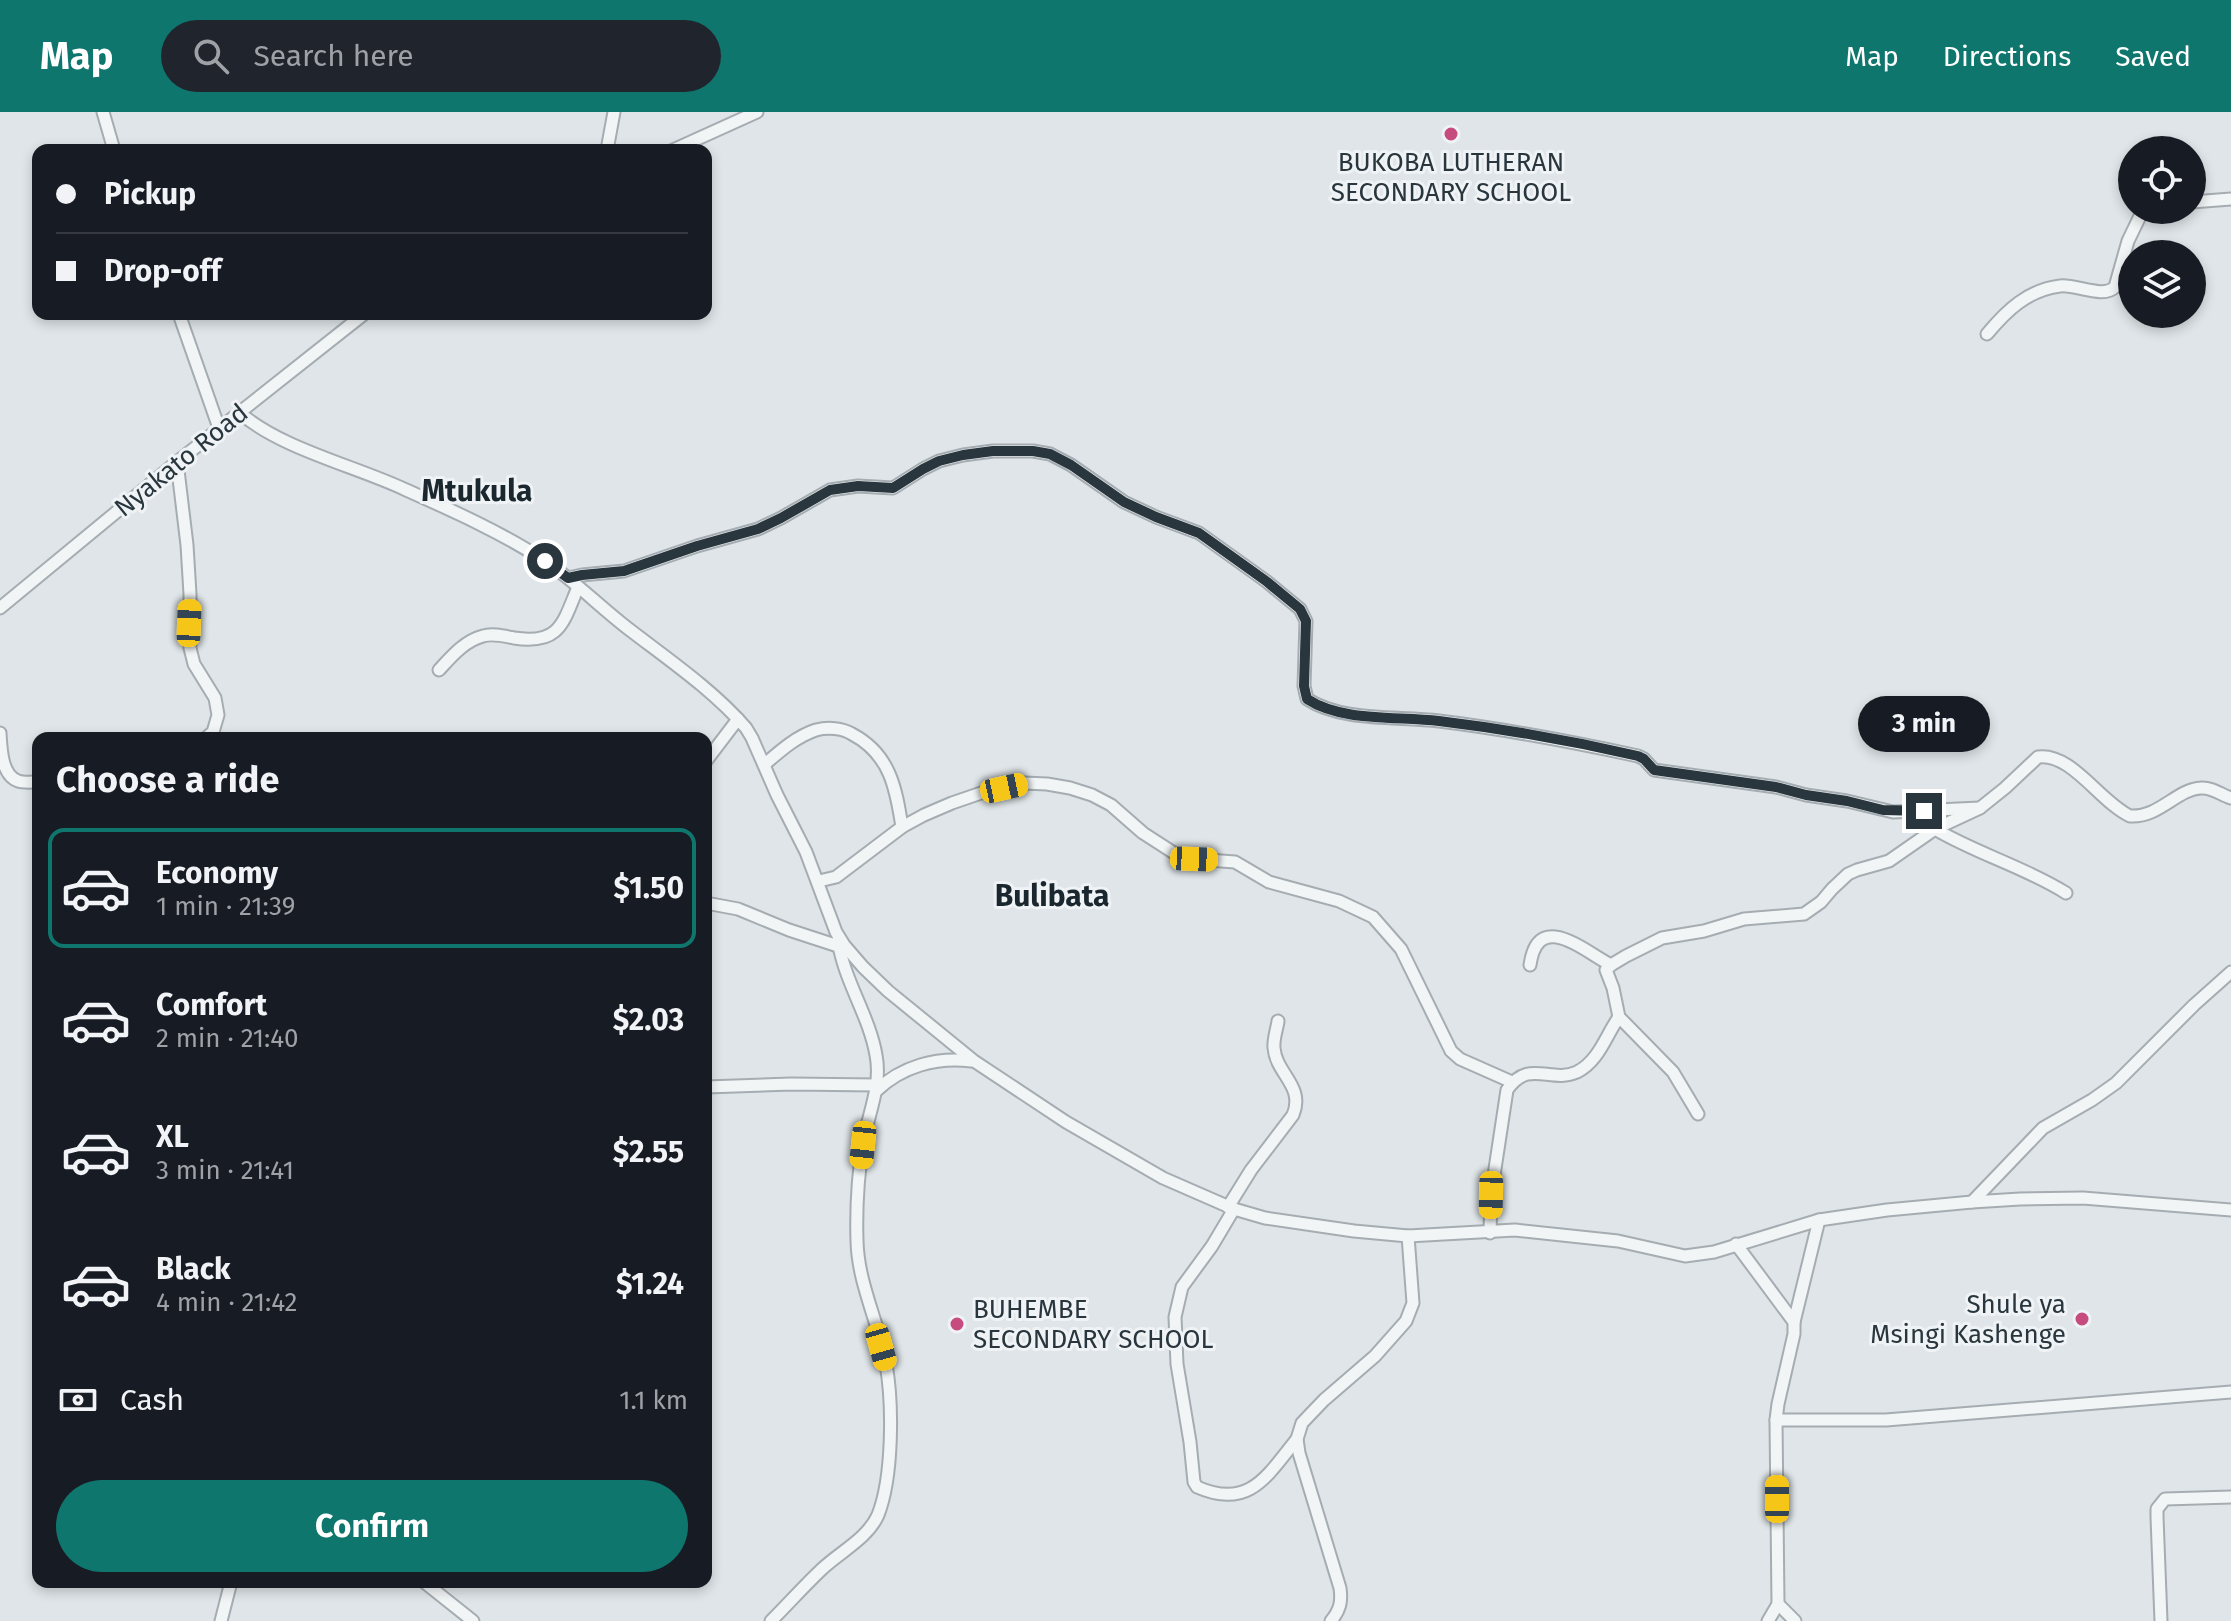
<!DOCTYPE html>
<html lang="en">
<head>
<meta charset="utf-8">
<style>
  body { margin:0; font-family:"Fira Sans",sans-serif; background:#20242c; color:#f1f3f6; height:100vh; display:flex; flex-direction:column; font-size:30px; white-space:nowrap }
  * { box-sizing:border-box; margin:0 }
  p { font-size:26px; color:#9ea1a6 }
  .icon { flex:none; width:44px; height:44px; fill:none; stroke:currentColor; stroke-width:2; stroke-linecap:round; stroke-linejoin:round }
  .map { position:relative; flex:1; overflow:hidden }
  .details { position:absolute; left:32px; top:620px; width:680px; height:856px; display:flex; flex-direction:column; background:#171b24; border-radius:16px; box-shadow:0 4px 12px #0003 }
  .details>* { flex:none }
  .top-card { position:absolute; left:32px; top:32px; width:680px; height:176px; border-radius:16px; box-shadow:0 4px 12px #0003; display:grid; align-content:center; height:176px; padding:0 24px; background:#171b24 }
  .buttons { position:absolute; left:2118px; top:24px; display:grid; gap:16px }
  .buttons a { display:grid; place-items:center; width:88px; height:88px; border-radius:50%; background:#171b24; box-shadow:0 4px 12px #0003; font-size:40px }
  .end { position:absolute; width:36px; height:36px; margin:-18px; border:10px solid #29363e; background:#fff; box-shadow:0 0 0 4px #fff }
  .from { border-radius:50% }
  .bubble { position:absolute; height:56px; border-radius:28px; background:#171b24; box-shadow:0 4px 12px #0003; font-size:26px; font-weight:700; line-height:56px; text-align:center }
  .car { position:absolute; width:24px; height:48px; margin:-24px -12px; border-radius:10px; box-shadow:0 0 6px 2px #0007; background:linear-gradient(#f5c518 24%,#345 0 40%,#f5c518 0 76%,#345 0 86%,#f5c518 0) }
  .top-card b { display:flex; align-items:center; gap:28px; height:76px; font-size:30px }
  .top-card b+b { border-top:2px solid #363941 }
  .top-card i { width:20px; height:20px; background:#f1f3f6 }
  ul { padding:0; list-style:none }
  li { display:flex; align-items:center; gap:24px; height:120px; margin:0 16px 12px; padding:0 8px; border:4px solid transparent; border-radius:16px }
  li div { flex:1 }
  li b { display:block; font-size:30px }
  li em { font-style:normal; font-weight:700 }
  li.selected { border-color:#0f766e }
  li>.icon { width:72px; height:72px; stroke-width:1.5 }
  h2 { padding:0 24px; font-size:36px; line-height:96px }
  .pay { display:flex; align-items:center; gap:20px; height:88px; padding:0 24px; font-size:30px }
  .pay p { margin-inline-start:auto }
  .primary-button { display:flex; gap:16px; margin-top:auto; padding:16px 24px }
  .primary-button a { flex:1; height:92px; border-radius:48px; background:#0f766e; color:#fff; font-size:32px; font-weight:700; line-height:92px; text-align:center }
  header { display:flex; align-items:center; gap:48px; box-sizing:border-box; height:112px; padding:0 40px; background:#0f766e; color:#fff }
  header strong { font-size:38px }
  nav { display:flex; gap:44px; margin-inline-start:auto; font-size:28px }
  .search { width:560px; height:72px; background:#20242c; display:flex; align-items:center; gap:20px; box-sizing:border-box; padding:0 28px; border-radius:44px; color:#9ea1a6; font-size:30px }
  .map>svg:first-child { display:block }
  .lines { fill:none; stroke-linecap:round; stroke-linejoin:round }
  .minor-casing { stroke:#a5adb2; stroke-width:15 }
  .minor { stroke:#f2f5f6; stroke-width:11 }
  .route { stroke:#29363e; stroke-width:10 }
  .poi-dot { fill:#c64b7e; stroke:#eff3f5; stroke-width:3 }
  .labels { text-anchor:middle; stroke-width:6; stroke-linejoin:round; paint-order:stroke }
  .poi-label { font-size:26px; fill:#29363e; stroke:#eff3f5 }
  .street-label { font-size:26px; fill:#29363e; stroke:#eff3f5 }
  .quarter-label { font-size:30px; font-weight:bold; fill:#1b272f; stroke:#eff3f5 }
</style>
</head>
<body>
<header>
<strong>Map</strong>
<div class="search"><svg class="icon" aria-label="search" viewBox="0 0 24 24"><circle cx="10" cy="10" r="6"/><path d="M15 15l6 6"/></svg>Search here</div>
<nav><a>Map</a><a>Directions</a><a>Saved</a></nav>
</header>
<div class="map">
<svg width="2231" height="1509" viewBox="0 0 2231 1509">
  <rect width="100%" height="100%" fill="#dfe5e8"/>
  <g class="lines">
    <g class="minor-casing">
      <g id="minor">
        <path d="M103,0L114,38"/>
        <path d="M607,38L614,0"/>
        <path d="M673,38L757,0"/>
        <path d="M2192,90L2231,87"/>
        <path d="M179,202L219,316"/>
        <path d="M1987,222C2007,198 2028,178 2060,174C2076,172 2103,187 2115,175L2128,129L2143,98"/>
        <path d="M239,300C279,336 355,354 404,377C451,398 501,420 545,449C575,469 601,496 630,518C669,548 713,578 746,616L752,626L777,683L806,740L836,820L844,833L863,855L888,879L974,949L1066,1010L1163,1066L1234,1097L1265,1106L1354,1119L1408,1124L1515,1118L1618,1129L1685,1144L1714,1140L1819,1108L1887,1098L1972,1090L2020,1087L2083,1086L2231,1098"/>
        <path d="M177,350L187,433L190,482V536L194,552L215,586L218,603L213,620L206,626"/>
        <path d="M568,466L582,463L624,459L697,434L758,417L781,406L830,378L858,374L893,376L923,357L939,349L963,343L993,339H1033L1050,342L1071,353L1124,390L1156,405L1199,421L1266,469L1300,497L1306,509L1304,574L1307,587C1342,610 1397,604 1439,609C1505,617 1573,630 1638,644L1644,647L1654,658L1776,675L1806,683L1847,689L1893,700L1980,696"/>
        <path d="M0,496L177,350L364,202"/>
        <path d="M439,558C451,545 464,529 483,524C492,521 504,524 514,526C560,533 563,511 578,475"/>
        <path d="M0,621C1,635 1,663 18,669C23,671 32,670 38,670"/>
        <path d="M706,649L738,607"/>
        <path d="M765,652C780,639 797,624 816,618C828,615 842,616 852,622C890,642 896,676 902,715"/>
        <path d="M1935,717C1977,742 2025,755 2066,781"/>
        <path d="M819,769L836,765L902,715L924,703L952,691L984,680L1024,671L1047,672L1070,676L1092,683L1111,693L1143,721L1174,741L1194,747L1235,750L1269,770L1339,789L1373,805L1401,837L1451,939L1460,947L1512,970"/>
        <path d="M706,791L738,797L789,818L838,834"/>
        <path d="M1530,853C1538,797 1584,839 1611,853"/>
        <path d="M706,975L791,972L877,973"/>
        <path d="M876,979C902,954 936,945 971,949"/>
        <path d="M1698,1002L1673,960L1619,905L1613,876L1606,858L1611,853L1626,844L1662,826L1704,819L1744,807L1804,802L1821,790L1832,777L1848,762L1857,758L1889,749L1935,717L1980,696L2005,676L2038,645C2071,640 2100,690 2130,704C2159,706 2177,677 2201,676C2212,675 2221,683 2231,686"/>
        <path d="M1972,1090L2043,1016L2092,988L2116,971L2194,893L2231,860"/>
        <path d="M1228,1095L1251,1058L1293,1003C1305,974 1276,962 1274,936C1273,927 1277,917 1278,909"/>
        <path d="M1234,1097L1212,1134L1182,1175L1175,1205L1177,1252L1190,1330L1194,1370L1197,1375C1249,1398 1267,1364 1297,1327"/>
        <path d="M1490,1121L1491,1083L1507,978C1529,946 1550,972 1577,960C1599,949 1606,923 1619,905"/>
        <path d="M1736,1132L1794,1210V1222L1778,1292L1776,1308L1778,1492L1768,1509"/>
        <path d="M1794,1210L1819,1108"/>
        <path d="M1776,1308H1886L2231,1280"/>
        <path d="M424,1470L473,1509"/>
        <path d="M1778,1492L1795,1509"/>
        <path d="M221,1509L231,1470"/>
        <path d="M771,1509C788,1492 804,1474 822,1457C840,1440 868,1426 878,1403C893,1365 893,1292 886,1252C879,1211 858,1172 857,1129C856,1097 858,1063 863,1032C868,1002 882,974 876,943C869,903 844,869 838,828"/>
        <path d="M1331,1509C1340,1498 1342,1490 1340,1476L1299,1341L1297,1327L1302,1311L1324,1288L1375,1244L1406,1209L1413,1191L1408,1124"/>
        <path d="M2161,1509L2157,1405V1397L2165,1387L2231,1385"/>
      </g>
    </g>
    <use href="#minor" class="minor"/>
  </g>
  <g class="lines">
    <path class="route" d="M545,449L568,466L582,463L624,459L697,434L758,417L781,406L830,378L858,374L893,376L923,357L939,349L963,343L993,339H1033L1050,342L1071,353L1124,390L1156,405L1199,421L1266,469L1300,497L1306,509L1304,574L1307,587C1342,610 1397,604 1439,609C1505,617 1573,629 1638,644L1644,647L1654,658L1776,675L1806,683L1847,689L1883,698L1924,699"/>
  </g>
  <g class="poi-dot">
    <circle cx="1451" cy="22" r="8"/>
    <circle cx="2082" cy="1207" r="8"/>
    <circle cx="957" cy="1212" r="8"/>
  </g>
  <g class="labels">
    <g class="poi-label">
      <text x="1451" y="59">BUKOBA LUTHERAN<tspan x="1451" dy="30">SECONDARY SCHOOL</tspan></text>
      <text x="2066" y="1201" text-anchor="end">Shule ya<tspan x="2066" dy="30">Msingi Kashenge</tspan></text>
      <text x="973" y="1206" text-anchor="start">BUHEMBE<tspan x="973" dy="30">SECONDARY SCHOOL</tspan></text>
    </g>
    <g class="street-label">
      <text transform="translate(181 348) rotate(-39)" y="9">Nyakato Road</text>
    </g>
    <g class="quarter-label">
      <text x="477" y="389">Mtukula</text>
      <text x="1052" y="794">Bulibata</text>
    </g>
  </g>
</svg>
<div class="buttons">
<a><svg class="icon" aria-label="locate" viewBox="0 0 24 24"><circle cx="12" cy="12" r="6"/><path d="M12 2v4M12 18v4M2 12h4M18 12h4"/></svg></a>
<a><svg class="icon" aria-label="layers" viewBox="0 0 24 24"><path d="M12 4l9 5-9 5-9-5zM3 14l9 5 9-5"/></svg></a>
</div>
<i class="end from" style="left:545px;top:449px"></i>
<i class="end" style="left:1924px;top:699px"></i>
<div class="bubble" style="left:1858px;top:584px;width:132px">3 min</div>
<i class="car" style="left:189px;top:511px;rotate:2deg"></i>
<i class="car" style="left:1004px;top:676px;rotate:78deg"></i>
<i class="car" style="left:1194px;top:747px;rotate:92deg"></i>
<i class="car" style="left:863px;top:1033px;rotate:186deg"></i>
<i class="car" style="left:1491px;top:1083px;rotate:181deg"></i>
<i class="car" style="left:881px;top:1235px;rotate:164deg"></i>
<i class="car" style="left:1777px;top:1387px;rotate:0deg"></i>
<div class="top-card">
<b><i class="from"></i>Pickup</b>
<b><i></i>Drop-off</b>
</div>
<section class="details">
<h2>Choose a ride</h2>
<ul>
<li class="selected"><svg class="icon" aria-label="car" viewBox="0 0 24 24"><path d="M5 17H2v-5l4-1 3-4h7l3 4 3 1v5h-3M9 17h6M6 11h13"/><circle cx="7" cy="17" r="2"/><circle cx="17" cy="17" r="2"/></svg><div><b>Economy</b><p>1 min · 21:39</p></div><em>$1.50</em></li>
<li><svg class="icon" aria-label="car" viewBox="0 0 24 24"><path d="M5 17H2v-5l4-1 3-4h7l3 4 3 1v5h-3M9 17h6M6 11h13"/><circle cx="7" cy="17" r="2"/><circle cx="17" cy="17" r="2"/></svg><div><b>Comfort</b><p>2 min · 21:40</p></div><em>$2.03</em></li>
<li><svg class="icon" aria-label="car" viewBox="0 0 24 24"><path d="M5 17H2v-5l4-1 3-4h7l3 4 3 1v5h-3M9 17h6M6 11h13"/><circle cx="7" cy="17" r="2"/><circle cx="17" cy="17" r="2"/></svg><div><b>XL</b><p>3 min · 21:41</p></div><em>$2.55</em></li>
<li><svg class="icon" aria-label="car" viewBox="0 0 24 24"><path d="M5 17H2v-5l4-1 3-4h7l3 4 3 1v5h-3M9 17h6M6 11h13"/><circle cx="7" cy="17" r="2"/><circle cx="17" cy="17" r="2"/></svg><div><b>Black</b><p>4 min · 21:42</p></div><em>$1.24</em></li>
</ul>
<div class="pay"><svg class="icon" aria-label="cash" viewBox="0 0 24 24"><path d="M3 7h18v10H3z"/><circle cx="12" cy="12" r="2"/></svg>Cash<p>1.1 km</p></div>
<div class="primary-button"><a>Confirm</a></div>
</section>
</div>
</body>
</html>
